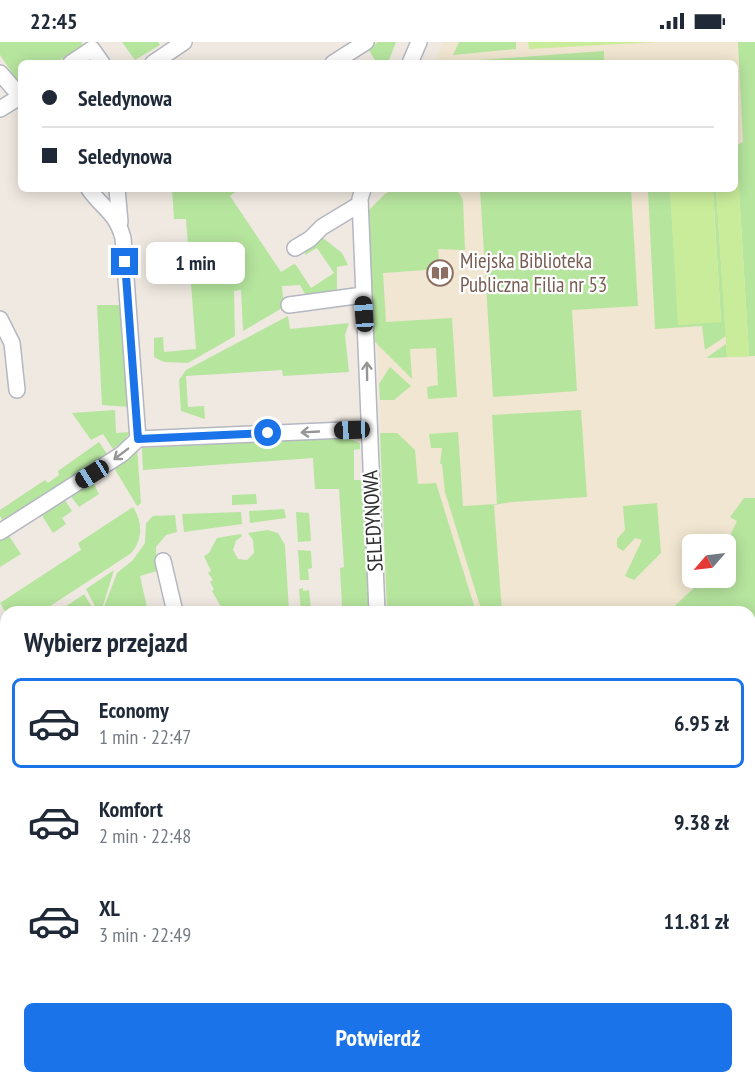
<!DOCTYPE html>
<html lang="pl">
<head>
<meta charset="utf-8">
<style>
  body { margin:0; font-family:"PT Sans Narrow",sans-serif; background:#f6f6f7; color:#1f2937; height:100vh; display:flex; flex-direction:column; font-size:22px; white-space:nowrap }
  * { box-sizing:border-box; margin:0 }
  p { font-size:20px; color:#747a83 }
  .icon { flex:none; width:33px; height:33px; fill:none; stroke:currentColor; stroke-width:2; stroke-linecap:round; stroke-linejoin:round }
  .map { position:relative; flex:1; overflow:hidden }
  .details { position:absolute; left:0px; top:564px; width:756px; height:478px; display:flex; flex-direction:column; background:#fff; border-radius:18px 18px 0 0; box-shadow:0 3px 15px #0003 }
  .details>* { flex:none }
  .banner { position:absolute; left:18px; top:18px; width:720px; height:132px; border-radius:9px; box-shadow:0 3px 15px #0003; display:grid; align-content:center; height:132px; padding:0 24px; background:#fff }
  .needle { width:39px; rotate:242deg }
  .fabs { position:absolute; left:682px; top:492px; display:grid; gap:12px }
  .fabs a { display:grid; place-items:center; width:54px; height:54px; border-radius:9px; background:#fff; box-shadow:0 3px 15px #0003; font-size:30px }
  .end { position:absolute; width:27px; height:27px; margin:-14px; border:8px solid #1a73e8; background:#fff; box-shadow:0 0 0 3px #fff }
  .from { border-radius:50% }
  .bubble { position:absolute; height:42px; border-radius:9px; background:#fff; box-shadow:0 3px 15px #0003; font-size:20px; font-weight:600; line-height:42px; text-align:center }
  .car { position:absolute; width:18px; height:36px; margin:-18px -9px; border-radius:8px; box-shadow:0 0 4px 2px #0007; background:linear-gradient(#222 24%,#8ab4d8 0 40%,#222 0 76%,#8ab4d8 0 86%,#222 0) }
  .banner b { display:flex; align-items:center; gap:21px; height:57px; font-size:22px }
  .banner b+b { border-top:2px solid #e0e1e3 }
  .banner i { width:15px; height:15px; background:#1f2937 }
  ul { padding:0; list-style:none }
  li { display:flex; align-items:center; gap:18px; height:90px; margin:0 12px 9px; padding:0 12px; border:3px solid transparent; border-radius:9px }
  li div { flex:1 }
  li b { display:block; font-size:22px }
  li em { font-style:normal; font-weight:600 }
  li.active { border-color:#1a73e8 }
  li>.icon { width:54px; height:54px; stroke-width:1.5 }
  h2 { padding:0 24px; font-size:27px; line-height:72px }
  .primary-button { display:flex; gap:12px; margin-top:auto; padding:12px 24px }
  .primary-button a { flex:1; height:69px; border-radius:9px; background:#1a73e8; color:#fff; font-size:24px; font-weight:600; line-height:69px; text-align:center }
  .status { display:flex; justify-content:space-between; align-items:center; height:42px; padding:0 30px; background:#fff; direction:ltr }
  .status svg { height:16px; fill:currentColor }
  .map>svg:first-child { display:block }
  .education { fill:#f0e6d1; fill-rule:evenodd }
  .green { fill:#b6e59e }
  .pitch { fill:#c9ec9a }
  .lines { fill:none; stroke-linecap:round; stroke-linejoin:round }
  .minor-casing { stroke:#b4b7c1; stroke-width:18 }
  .tertiary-casing { stroke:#b4b7c1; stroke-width:22 }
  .minor { stroke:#fff; stroke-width:15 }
  .tertiary { stroke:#fff; stroke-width:20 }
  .oneway { stroke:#969696 }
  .route { stroke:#1a73e8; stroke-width:8 }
  .labels { text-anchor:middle; stroke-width:4.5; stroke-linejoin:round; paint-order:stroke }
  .education-label { font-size:21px; fill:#785e54; stroke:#fff; text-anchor:start }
  .street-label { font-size:21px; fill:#2e2e2e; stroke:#fff }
</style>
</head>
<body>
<div class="status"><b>22:45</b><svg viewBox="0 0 49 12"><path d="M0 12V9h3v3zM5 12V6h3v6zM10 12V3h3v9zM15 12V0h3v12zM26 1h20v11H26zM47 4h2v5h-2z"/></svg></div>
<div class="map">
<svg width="755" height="1042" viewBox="0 0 755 1042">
  <rect width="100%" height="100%" fill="#efe9e1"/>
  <path class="education" d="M443,0H751L755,19V515L691,570H389L374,233L369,168L385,152V147H735V21H604L603,9L434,21ZM693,502H726V536H693Z"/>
  <g class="green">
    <path d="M0,0H81L83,3L56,21H21V44L0,13Z"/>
    <path d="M122,0H158L160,3L135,18Z"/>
    <path d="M378,0H396L388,21H371L375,18L368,7Z"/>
    <path d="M459,0H516V7L453,13Z"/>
    <path d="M738,0H755V314L706,316L726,302L727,315L749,313L737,115H735V104L743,100Z"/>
    <path d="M604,9V21H439L603,9Z"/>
    <path d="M172,147H239L230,154L281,230L294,222L296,223L311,246L334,231L317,206L305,213V208L323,196L342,211L348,223L337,225V248L306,254L300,243L282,244L284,265L243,289L241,248L234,249L235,294L188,321L164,320L154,315V296L163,295L164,310L196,307L186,177H174Z"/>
    <path d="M394,147H453L459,151L463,158L465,208L438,207L440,227L383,231L386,280L452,276L457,355L428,357L427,345L438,343L436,306L410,307L412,337L372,297L368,215L371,211L368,209L366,168H369L385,152Z"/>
    <path d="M480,147H631L638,264L572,268L577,349L493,355Z"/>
    <path d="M653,147H670L679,283L721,279L713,147H716L726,294L705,308L702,284L655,287L648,149Z"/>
    <path d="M97,263H121L130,365L102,363Z"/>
    <path d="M288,274L290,287L349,281L345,293L349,330L283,334L282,328L186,334L188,365L204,364L205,377L181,369L179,338L186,328Z"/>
    <path d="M390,325L411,344L394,358H380L379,342Z"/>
    <path d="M115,368L116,391L130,390L123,400L113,407L103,392L91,398L72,371Z"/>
    <path d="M581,368L587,455L512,460L494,463L502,570H482L445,450L442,422H440L442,406H431L429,392L458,390L463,464L497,462L492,373Z"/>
    <path d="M380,391H397L415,408L418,442L436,441L476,570H387Z"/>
    <path d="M347,396L360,401V407L354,408V438H367L372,570H301L299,547L303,546V549L309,548L311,567L342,565L340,526L344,525L339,447H315L313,416L143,428L142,406Z"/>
    <path d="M99,400L107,412L4,481L0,474V468L45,438L48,441L59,433L58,429Z"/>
    <path d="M137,406L141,461L139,463L137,464L113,424Z"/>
    <path d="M92,438L99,452L79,465L70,453Z"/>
    <path d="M256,452L257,462L232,463V453Z"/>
    <path d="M744,456H755V788L750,783V570H668L694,546L687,537L693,528V536H726V502L737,479L730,475Z"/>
    <path d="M64,457L72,469L62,476L66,482L53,491L41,472Z"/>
    <path d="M657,461L661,511L634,538L625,534L642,498L635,496L623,509L617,505V497L625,488L623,464Z"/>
    <path d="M133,465C143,480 143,499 130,512L41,570L6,571L0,561L81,508L78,501Z"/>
    <path d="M284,467L286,476L250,481L249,469Z"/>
    <path d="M241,470L242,482L184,490L182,472Z"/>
    <path d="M296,470L309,471L311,499L298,500Z"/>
    <path d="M175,473L177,490L166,493L156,505L157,529L140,534L148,570H102L117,531L133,518L145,501L146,482L149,478L153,474Z"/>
    <path d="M268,488L278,491L285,503L289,570H224L212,549L214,547L210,540L213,538L208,531L211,529L204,514L209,511L217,496L241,492L242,494L236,499L233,508L238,517L247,518L254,511L253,498L248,491Z"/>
    <path d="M9,494L21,512L0,525V499Z"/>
    <path d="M298,508L311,509L312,526L308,527L309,538H300Z"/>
    <path d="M114,528L101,570H98L86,547Z"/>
    <path d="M84,552L95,570H57L83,553Z"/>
    <path d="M0,595L6,596V673L0,677Z"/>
    <path d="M750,842L755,851V1042H727L724,1037L750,1036Z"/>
    <path d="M124,1036L208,1037L211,1042H123Z"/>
    <path d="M548,1037H593L596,1042H551Z"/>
  </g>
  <g class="pitch">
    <path d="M528,0H656L529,7Z"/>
    <path d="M735,115H737L749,314L727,315L716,147H735Z"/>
    <path d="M670,147H713L721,280L678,283Z"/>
  </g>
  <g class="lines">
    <g class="minor-casing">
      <g id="minor">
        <path d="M71,21L92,7L102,21"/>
        <path d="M153,21L184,0"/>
        <path d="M333,21L366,0"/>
        <path d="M410,21L419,0"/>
        <path d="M0,31L21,55"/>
        <path d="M0,67L21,54"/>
        <path d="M89,147C103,167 116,170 123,196L138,397"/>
        <path d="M117,147L120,180"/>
        <path d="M363,147L360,157L377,570"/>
        <path d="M295,206L310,197L322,185L360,162"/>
        <path d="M289,263L363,253"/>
        <path d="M0,277L12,301L17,348"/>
        <path d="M0,490L122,412L138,397L368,387"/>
        <path d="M163,519L175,570"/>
        <path d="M0,767L6,763"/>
        <path d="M0,899L6,909"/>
        <path d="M86,1036L90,1042"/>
        <path d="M231,1036L249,1042"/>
        <path d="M600,1036L603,1042"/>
        <path d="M59,1042L67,1036"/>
        <path d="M404,1042L412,1036"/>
      </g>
    </g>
    <g class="tertiary-casing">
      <g id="tertiary">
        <path d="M750,802L755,809"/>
        <path d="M0,818L6,815"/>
      </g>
    </g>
    <use href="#minor" class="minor"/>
    <use href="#tertiary" class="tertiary"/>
  </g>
  <defs><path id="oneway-shaft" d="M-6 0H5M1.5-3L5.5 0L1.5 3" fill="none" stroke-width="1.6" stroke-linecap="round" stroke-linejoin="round" transform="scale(1.5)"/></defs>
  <g class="oneway">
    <use href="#oneway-shaft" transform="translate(367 329) rotate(-91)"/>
    <use href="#oneway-shaft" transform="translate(310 390) rotate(177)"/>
    <use href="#oneway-shaft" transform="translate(121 412) rotate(143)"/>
  </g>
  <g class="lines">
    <path class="route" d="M125,220L138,397L268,391"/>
  </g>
  <defs>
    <g id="library-ring" transform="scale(1.35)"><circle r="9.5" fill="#fff" stroke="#8d6e63" stroke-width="1.5"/><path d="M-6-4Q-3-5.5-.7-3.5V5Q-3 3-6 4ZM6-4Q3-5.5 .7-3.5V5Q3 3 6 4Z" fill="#8d6e63"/></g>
  </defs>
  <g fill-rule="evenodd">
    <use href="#library-ring" x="440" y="231"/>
  </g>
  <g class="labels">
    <g class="education-label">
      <text x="460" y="226">Miejska Biblioteka<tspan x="460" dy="24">Publiczna Filia nr 53</tspan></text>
    </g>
    <g class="street-label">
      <text transform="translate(373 479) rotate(-93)" y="7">SELEDYNOWA</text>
    </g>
  </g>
</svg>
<div class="fabs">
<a><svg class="needle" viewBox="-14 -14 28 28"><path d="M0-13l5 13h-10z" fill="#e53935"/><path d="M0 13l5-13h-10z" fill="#747a83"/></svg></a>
</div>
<i class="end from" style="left:268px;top:391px"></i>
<i class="end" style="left:125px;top:220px"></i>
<div class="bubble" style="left:146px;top:200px;width:99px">1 min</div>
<i class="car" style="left:364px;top:272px;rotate:356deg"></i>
<i class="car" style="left:352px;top:388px;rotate:268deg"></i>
<i class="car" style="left:92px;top:432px;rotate:238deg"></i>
<div class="banner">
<b><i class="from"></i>Seledynowa</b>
<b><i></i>Seledynowa</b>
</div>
<section class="details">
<h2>Wybierz przejazd</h2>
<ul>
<li class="active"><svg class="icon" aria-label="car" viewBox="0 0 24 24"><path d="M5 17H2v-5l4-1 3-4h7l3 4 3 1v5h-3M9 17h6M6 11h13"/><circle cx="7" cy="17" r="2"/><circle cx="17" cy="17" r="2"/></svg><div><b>Economy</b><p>1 min · 22:47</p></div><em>6.95 zł</em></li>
<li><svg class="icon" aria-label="car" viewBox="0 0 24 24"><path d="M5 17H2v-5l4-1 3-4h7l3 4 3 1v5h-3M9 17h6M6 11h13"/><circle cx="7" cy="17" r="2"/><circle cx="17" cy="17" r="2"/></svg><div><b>Komfort</b><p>2 min · 22:48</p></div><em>9.38 zł</em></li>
<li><svg class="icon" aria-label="car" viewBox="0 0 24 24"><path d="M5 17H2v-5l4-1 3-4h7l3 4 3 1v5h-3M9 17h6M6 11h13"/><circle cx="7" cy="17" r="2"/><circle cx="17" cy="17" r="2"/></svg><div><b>XL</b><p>3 min · 22:49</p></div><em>11.81 zł</em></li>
</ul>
<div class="primary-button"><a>Potwierdź</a></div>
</section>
</div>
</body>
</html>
